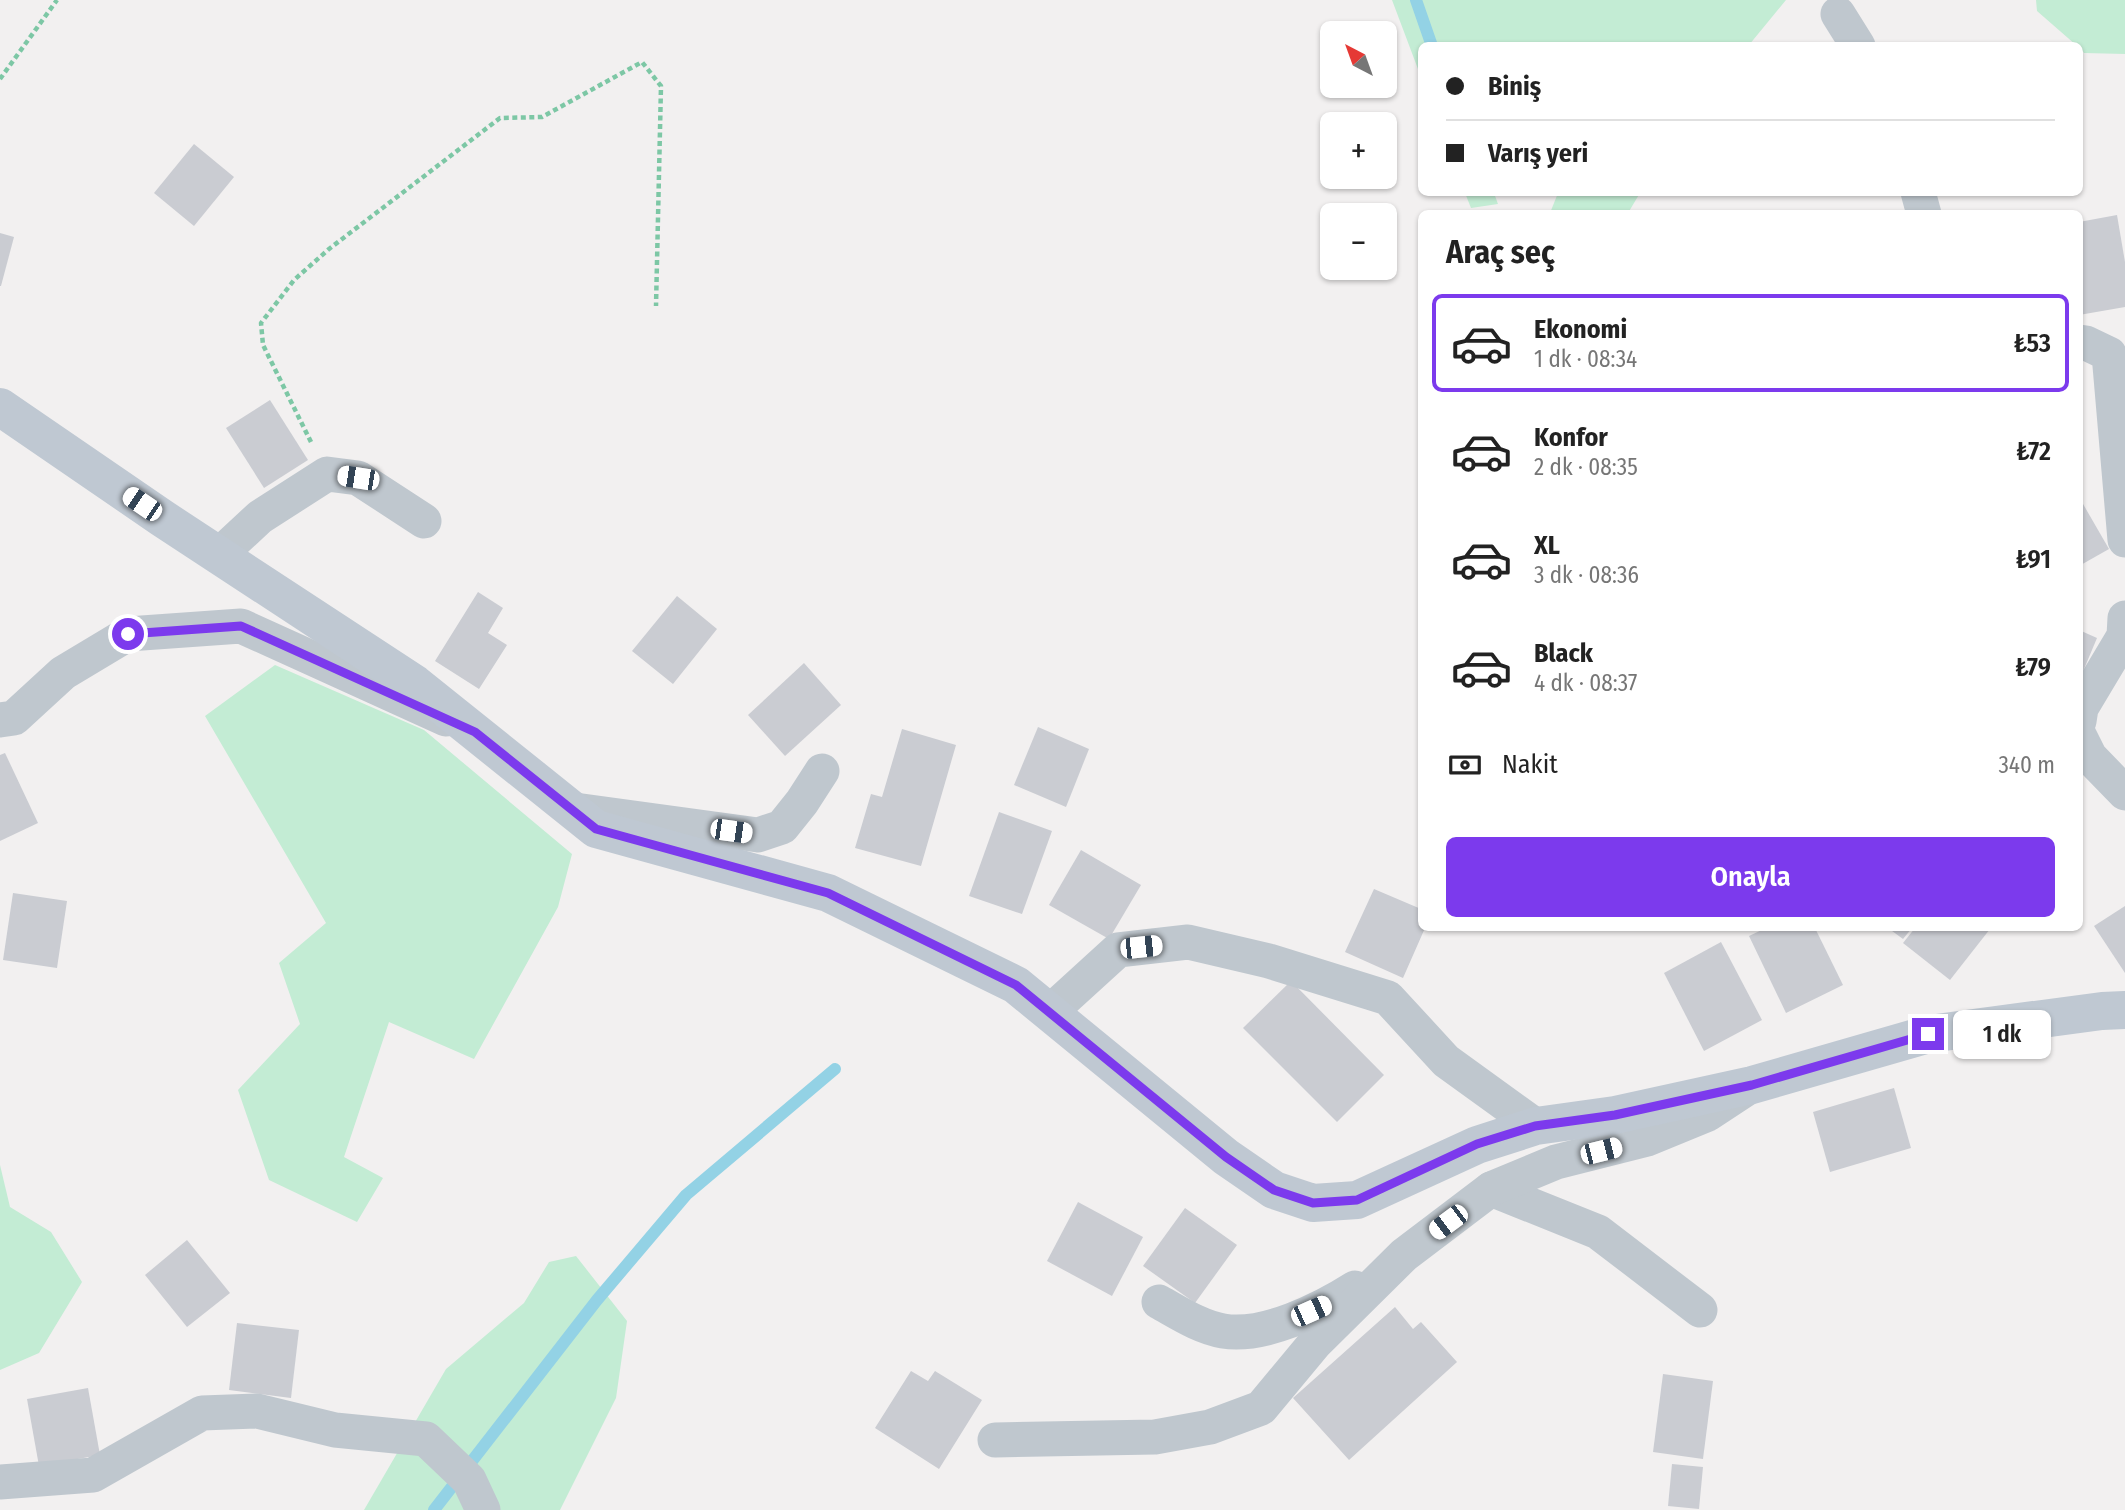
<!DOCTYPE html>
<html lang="tr">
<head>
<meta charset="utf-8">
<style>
  body { margin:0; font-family:"Fira Sans Condensed",sans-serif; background:#f2f2f2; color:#222; height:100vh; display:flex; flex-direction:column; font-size:26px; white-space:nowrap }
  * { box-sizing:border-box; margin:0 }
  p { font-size:23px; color:#767676 }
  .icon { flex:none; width:38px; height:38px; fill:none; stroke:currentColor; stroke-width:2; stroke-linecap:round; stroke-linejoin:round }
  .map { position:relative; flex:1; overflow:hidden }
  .drawer { position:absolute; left:1418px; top:210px; width:665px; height:721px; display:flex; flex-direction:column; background:#fff; border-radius:10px; box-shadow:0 2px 5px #0004 }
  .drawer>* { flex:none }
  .guide { position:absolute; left:1418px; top:42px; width:665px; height:154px; border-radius:10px; box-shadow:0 2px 5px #0004; display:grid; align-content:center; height:154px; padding:0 28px; background:#fff }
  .needle { width:46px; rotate:319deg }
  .fabs { position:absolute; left:1320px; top:21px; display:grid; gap:14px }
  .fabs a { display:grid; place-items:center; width:77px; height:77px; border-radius:10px; background:#fff; box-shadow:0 2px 5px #0004; font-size:35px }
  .end { position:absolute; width:32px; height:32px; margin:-16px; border:9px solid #7c3aed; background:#fff; box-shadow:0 0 0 4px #fff }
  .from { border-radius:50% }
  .bubble { position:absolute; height:49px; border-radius:10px; background:#fff; box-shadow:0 2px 5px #0004; font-size:23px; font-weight:600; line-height:49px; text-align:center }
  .car { position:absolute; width:21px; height:42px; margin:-21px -10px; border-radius:9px; box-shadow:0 0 5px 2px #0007; background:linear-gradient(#fff 24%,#345 0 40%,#fff 0 76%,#345 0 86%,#fff 0) }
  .guide b { display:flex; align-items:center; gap:24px; height:66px; font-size:26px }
  .guide b+b { border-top:2px solid #e0e0e0 }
  .guide i { width:18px; height:18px; background:#222 }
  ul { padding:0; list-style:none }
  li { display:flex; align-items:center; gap:21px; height:98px; margin:0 14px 10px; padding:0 14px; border:4px solid transparent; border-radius:10px }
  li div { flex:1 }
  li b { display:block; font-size:26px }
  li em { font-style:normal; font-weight:600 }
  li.selected { border-color:#7c3aed }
  li>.icon { width:63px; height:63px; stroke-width:1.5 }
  h2 { padding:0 28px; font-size:32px; line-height:84px }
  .pay { display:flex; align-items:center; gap:18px; height:77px; padding:0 28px; font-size:26px }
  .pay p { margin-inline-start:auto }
  .button { display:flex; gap:14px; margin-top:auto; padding:14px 28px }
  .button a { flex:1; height:80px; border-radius:10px; background:#7c3aed; color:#fff; font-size:28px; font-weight:600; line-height:80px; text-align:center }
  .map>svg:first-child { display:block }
  .green { fill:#c3ecd4 }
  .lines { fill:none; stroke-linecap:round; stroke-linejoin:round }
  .stream { stroke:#93d2e5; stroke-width:12 }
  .building { fill:#caccd2 }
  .path { stroke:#7dc7a5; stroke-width:4.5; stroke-dasharray:5 3.5; stroke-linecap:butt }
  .minor { stroke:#bfc7ce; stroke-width:35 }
  .secondary { stroke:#bfc8d2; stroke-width:38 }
  .route { stroke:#7c3aed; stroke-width:9 }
</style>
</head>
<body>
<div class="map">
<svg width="2125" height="1510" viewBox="0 0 2125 1510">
  <rect width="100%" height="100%" fill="#f2f0f0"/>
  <g class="green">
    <path d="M1392,0H1786L1749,45L1421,46V77Z"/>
    <path d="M2036,0H2125V54L2084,53L2079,46L2076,45L2037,11Z"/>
    <path d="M1465,193H1494L1498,204L1471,208Z"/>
    <path d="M1558,193V192L1640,193L1628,213H1550Z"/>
    <path d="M275,665L424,730L572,854L558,907L474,1059L389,1022L344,1157L383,1178L357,1222L269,1180L238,1090L300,1024L279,963L326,923L205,716Z"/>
    <path d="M0,1165L10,1207L51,1232L82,1282L39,1353L0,1370Z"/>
    <path d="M576,1256L627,1321L616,1398L560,1510H364L446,1369L524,1303L549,1262Z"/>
  </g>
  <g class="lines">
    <g class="stream">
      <path d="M1416,0L1432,46"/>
      <path d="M434,1510L597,1300L686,1195L835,1069"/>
    </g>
  </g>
  <g class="building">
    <path d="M194,144L234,177L194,226L154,193Z"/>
    <path d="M2117,215L2125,262V307L2079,315V222Z"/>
    <path d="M0,233L14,237L1,286H0Z"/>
    <path d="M270,400L308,460L264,488L226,428Z"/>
    <path d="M2079,497L2109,549L2079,566Z"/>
    <path d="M478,592L503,608L488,633L507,645L479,689L435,661Z"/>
    <path d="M677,596L717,629L673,684L632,651Z"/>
    <path d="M2079,630L2097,638L2079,681Z"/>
    <path d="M804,663L841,705L785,756L748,715Z"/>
    <path d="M1038,727L1089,749L1066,807L1014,785Z"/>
    <path d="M902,729L956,745L921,866L855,848L871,794L882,797Z"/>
    <path d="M5,753L38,823L0,841V755Z"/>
    <path d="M999,812L1052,831L1022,914L969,896Z"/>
    <path d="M1081,850L1141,885L1109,939L1049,905Z"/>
    <path d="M1374,889L1421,909V928H1425L1403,978L1345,952Z"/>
    <path d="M13,893L67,901L57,968L3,960Z"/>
    <path d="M2125,906V973L2094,926Z"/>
    <path d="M1766,928H1815L1843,985L1786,1013L1749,936Z"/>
    <path d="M1888,928H1912L1903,939Z"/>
    <path d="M1915,928H1987L1990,929L1950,980L1903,943Z"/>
    <path d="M1721,942L1762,1020L1704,1051L1664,973Z"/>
    <path d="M1291,981L1384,1075L1337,1122L1243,1028Z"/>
    <path d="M1894,1088L1911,1148L1830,1172L1813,1112Z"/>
    <path d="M1078,1202L1143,1237L1112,1296L1047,1261Z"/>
    <path d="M1185,1208L1237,1245L1195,1303L1143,1266Z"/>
    <path d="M187,1240L230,1293L187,1327L145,1275Z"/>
    <path d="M1395,1307L1413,1329L1421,1322L1457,1362L1349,1460L1293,1398Z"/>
    <path d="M237,1323L299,1330L291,1398L229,1390Z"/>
    <path d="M911,1371L928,1381L935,1371L982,1400L939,1469L875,1428Z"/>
    <path d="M1663,1374L1713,1381L1703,1459L1653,1452Z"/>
    <path d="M88,1388L100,1455L39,1466L27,1399Z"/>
    <path d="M1672,1464L1703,1467L1699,1509L1668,1506Z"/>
  </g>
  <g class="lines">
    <g class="path">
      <path d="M0,79L57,0"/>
      <path d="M311,442L263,345L261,323L294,280L329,249L500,118L542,117L642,62L661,86L656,306"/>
    </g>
    <g class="minor">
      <path d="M1838,14L1858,46"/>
      <path d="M1918,192L1924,214"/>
      <path d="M2079,342L2086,343L2109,354L2125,540"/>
      <path d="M219,555L260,517L327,474L358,478L424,521"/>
      <path d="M0,720L14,718L63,673L128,634L241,626L446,719"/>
      <path d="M2079,721L2081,708L2124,636L2125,618"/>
      <path d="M2079,735L2090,757L2125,793"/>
      <path d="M575,810L758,835L782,827L802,802L822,771"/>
      <path d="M1050,1012L1118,950L1188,942L1269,961L1388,998L1446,1061L1536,1126"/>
      <path d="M1491,1189L1598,1232L1700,1310"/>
      <path d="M1159,1302C1179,1313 1200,1327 1223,1331C1264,1338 1322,1309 1355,1288"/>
      <path d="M995,1440L1155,1437L1210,1427L1261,1408L1315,1343L1404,1255L1491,1189L1556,1162L1647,1139L1708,1114L1746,1089"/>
      <path d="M0,1482L93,1475L202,1413L257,1411L335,1430L426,1439L469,1480L483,1510"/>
    </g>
    <path class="secondary" d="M0,407L162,518L415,684L596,829L828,893L1016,985L1226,1157L1274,1190L1313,1203L1357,1200L1477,1145L1536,1126L1615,1115L1752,1085L1929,1034L2102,1011L2125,1010"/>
  </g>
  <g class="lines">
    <path class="route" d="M128,634L241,626L475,732L596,829L828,893L1016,985L1226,1157L1274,1190L1313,1203L1357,1200L1477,1144L1535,1126L1615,1115L1752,1085L1928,1034"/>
  </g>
</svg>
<div class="fabs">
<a><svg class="needle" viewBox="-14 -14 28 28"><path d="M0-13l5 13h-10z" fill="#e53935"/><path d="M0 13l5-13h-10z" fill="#767676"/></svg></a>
<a>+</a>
<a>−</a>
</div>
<i class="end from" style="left:128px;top:634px"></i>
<i class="end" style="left:1928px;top:1034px"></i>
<div class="bubble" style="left:1953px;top:1010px;width:98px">1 dk</div>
<i class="car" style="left:358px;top:478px;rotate:279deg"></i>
<i class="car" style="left:142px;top:504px;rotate:304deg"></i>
<i class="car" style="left:731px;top:831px;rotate:98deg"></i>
<i class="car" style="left:1141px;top:947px;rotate:84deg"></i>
<i class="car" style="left:1601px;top:1151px;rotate:76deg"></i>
<i class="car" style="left:1448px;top:1222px;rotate:233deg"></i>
<i class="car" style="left:1311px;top:1311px;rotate:66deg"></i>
<div class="guide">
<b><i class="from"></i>Biniş</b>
<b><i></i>Varış yeri</b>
</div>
<section class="drawer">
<h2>Araç seç</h2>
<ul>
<li class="selected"><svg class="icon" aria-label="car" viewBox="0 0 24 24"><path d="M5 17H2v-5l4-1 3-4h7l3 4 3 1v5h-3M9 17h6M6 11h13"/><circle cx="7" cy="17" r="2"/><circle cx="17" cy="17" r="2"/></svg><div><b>Ekonomi</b><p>1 dk · 08:34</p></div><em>₺53</em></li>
<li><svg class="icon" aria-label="car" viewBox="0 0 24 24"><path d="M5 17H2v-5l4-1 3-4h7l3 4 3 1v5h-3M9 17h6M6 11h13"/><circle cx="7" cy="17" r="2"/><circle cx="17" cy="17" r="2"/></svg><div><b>Konfor</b><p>2 dk · 08:35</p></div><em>₺72</em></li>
<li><svg class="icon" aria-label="car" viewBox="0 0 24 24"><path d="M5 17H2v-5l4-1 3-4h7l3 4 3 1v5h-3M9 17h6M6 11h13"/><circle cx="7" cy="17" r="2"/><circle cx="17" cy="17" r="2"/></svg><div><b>XL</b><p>3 dk · 08:36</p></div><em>₺91</em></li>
<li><svg class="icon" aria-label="car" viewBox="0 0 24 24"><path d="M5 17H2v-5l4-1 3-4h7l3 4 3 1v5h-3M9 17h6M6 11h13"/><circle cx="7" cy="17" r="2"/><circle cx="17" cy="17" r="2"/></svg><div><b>Black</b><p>4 dk · 08:37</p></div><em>₺79</em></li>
</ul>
<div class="pay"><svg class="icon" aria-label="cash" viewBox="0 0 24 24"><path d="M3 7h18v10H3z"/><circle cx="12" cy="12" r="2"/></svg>Nakit<p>340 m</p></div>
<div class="button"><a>Onayla</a></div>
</section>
</div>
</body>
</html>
